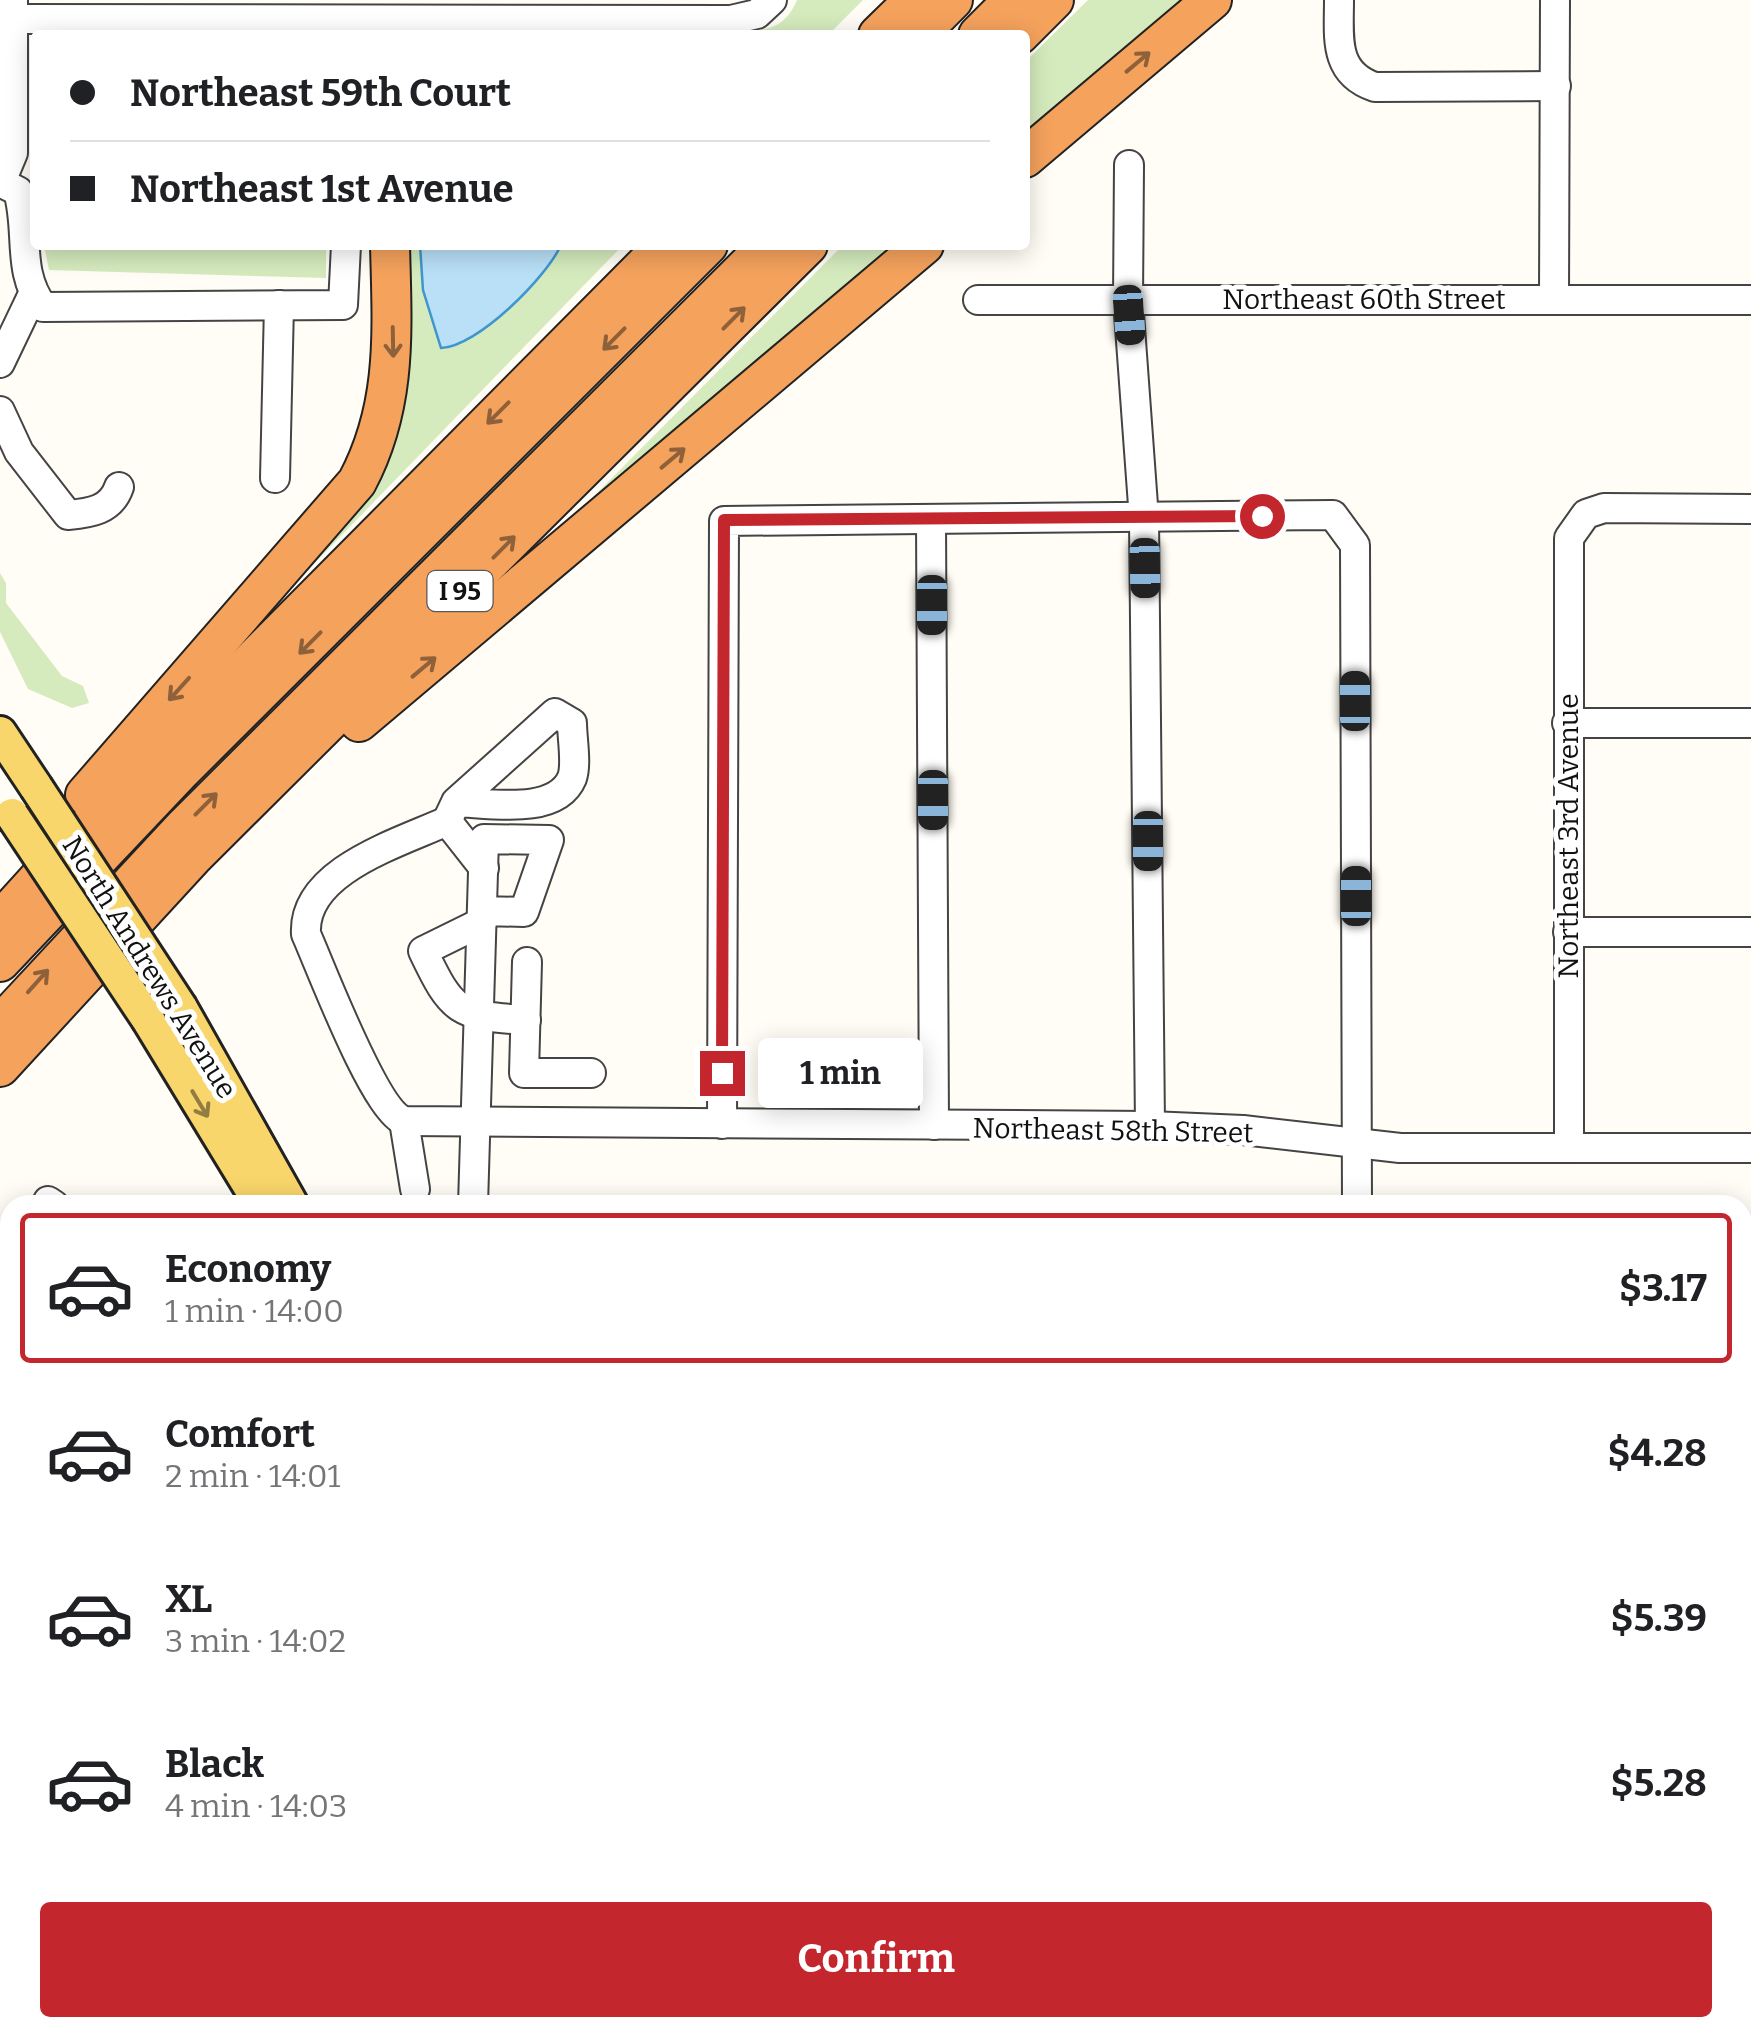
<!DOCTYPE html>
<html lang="en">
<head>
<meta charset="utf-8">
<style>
  body { margin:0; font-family:Bitter,serif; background:#f2f2f2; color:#202124; height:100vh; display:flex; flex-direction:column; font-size:38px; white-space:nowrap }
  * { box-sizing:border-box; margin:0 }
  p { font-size:32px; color:#757577 }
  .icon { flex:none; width:55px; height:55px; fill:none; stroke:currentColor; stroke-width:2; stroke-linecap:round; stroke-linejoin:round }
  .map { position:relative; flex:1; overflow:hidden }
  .side { position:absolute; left:0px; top:1195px; width:1752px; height:842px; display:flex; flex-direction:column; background:#fff; border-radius:30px 30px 0 0; box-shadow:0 5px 25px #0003 }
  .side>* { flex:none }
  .hud { position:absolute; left:30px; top:30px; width:1000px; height:220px; border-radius:10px; box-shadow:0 5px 25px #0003; display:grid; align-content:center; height:220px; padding:0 40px; background:#fff }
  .end { position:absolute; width:45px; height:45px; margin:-22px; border:12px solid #c4262e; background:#fff; box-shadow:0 0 0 5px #fff }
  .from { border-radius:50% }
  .bubble { position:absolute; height:70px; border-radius:10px; background:#fff; box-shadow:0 5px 25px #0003; font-size:32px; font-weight:700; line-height:70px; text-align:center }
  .car { position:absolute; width:30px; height:60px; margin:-30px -15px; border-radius:12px; box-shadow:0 0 8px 2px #0007; background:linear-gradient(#222 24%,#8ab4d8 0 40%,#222 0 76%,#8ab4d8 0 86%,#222 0) }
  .hud b { display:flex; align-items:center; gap:35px; height:95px; font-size:38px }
  .hud b+b { border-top:2px solid #e0e0e0 }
  .hud i { width:25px; height:25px; background:#202124 }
  ul { padding:18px 0 0; list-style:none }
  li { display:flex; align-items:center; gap:30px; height:150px; margin:0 20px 15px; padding:0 20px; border:5px solid transparent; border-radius:10px }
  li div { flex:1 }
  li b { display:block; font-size:38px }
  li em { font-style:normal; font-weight:700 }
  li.on { border-color:#c4262e }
  li>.icon { width:90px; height:90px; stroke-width:1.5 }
  .action { display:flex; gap:20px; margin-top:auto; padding:20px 40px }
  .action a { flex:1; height:115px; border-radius:10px; background:#c4262e; color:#fff; font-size:40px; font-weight:700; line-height:115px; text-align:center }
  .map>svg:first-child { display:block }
  .green { fill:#d5ebbd }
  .water { fill:#b9e0f7; stroke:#3f96cf; stroke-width:2.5 }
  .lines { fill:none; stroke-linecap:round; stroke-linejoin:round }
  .minor-casing { stroke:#444; stroke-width:32 }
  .major-casing { stroke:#222; stroke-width:38 }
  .highway-casing { stroke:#222; stroke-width:42 }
  .path { stroke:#333; stroke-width:4; stroke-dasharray:10 5; stroke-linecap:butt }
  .minor { stroke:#fff; stroke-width:28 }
  .major { stroke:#f9d66b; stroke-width:32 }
  .highway { stroke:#f5a25d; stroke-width:38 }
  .major-bridge-casing { stroke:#222; stroke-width:38; stroke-linecap:butt }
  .major-bridge { stroke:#f9d66b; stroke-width:32 }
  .oneway { stroke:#8e613b }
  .oneway2 { stroke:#917d42 }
  .route { stroke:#c4262e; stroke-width:12 }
  .labels { text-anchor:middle; stroke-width:10; stroke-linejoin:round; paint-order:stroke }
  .shield { fill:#fff; stroke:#585858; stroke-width:2.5 }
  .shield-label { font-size:25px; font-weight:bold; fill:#111 }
  .street-label { font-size:28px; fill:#111; stroke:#fff }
</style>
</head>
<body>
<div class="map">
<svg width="1751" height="2037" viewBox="0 0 1751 2037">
  <rect width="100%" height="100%" fill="#fffdf5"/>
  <g class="green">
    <path d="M797,0H863L828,35H729C759,29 783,34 797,0Z"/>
    <path d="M1088,0H1186L1025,138V62Z"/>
    <path d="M44,245H326V278L49,270Z"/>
    <path d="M398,245H420L423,290L442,348C485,324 540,293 561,245H623L305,573L301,567L355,501Z"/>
    <path d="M843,245H910L600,506L593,497Z"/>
    <path d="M0,573L6,583V603L62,676L83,686L89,703L72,708L28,689L0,632Z"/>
  </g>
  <path class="water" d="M420,245H561C546,278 477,347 441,348L423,290Z"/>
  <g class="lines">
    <g class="minor-casing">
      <g id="minor">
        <path d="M1339,0C1339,37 1333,73 1375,87L1556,86"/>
        <path d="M14,19L731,20L757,14L772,0"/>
        <path d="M1129,165L1128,300L1144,519L1150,1126"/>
        <path d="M0,182L18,191C30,232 16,271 43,307L343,305L346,245"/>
        <path d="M1,182L13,153V0"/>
        <path d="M1554,298L1555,0"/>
        <path d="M978,300H1751"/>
        <path d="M0,363L33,294"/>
        <path d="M0,411L19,452L68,515C91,513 111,510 119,487"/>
        <path d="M275,478L279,305"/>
        <path d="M931,520L934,1125"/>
        <path d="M1567,723H1751"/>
        <path d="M447,821L456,802L555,713L572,723C572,738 577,764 572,778C556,816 489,803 456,802"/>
        <path d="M484,868L447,821C399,843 302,871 306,934C322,970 374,1109 404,1121L1150,1126L1243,1130L1400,1148H1751"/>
        <path d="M482,922L423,951C452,1012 458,1016 526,1020"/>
        <path d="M1568,932H1751"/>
        <path d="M527,962L524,1073H591"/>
        <path d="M404,1121L415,1189"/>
        <path d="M722,1124L724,521L1333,515L1355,545L1357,1205"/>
        <path d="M1569,1148V538L1586,514L1604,508L1751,509"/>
        <path d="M48,1201L54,1205"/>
        <path d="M473,1205L484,839L549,840L524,912L482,911"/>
        <path d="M1742,1358L1751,1357"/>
        <path d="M0,1381L10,1388"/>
        <path d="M0,1551H10"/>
        <path d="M1742,1753L1751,1747"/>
        <path d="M0,1769H10"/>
        <path d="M1742,1936L1747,1991"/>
        <path d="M0,1977H10"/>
        <path d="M1480,2028V2037"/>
        <path d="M900,2037V2028"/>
        <path d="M1453,2037V2028"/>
      </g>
    </g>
    <g class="major-casing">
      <g id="major">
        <path d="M0,733L36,787"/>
        <path d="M181,1008L292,1205"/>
        <path d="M149,1021L261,1205"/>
        <path d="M320,2037V2028"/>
        <path d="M351,2037V2028"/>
      </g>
    </g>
    <g class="highway-casing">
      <g id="highway">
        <path d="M878,35L914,0"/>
        <path d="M918,35L953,0"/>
        <path d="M978,35L1013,0"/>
        <path d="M1019,35L1054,0"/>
        <path d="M1025,158L1212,0"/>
        <path d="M359,722L924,245"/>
        <path d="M85,795L357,482C398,405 392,330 390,245"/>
        <path d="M0,921L68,846L665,245"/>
        <path d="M0,962L182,770L708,245"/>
        <path d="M0,1025L184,827L768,245"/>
        <path d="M0,1067L195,855L808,245"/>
      </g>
    </g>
    <g class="path">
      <path d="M1742,1558H1751"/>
      <path d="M1748,1579H1751"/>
      <path d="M1747,1599H1751"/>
      <path d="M1748,1644H1751"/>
      <path d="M1748,1663H1751"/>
      <path d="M1748,1684H1751"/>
      <path d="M1748,1705H1751"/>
    </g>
    <use href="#minor" class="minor"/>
    <use href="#major" class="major"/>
    <use href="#highway" class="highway"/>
    <g class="major-bridge-casing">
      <g id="major-bridge">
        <path d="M36,787L181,1008"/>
        <path d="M12,815L149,1021"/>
      </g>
    </g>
    <use href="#major-bridge" class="major-bridge"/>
  </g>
  <defs><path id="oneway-shaft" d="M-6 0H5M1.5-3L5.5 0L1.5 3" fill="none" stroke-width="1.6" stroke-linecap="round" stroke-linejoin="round" transform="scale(2.5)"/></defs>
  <g class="oneway">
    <use href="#oneway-shaft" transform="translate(1138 62) rotate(-40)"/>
    <use href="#oneway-shaft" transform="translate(734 318) rotate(-45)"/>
    <use href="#oneway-shaft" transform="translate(614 339) rotate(135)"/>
    <use href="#oneway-shaft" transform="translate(393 342) rotate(89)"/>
    <use href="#oneway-shaft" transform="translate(498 413) rotate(135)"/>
    <use href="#oneway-shaft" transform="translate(673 458) rotate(-40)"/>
    <use href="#oneway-shaft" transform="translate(504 547) rotate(-45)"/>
    <use href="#oneway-shaft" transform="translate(310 643) rotate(135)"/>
    <use href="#oneway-shaft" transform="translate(424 667) rotate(-40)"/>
    <use href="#oneway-shaft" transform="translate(179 689) rotate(132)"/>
    <use href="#oneway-shaft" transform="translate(206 804) rotate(-45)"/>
    <use href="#oneway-shaft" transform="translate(38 981) rotate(-48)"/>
  </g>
  <use class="oneway2" href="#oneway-shaft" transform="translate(200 1104) rotate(59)"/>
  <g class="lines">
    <path class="route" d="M722,1073L724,520L1262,516"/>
  </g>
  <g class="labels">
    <rect class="shield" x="427.5" y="571" width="65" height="40" rx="8"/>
    <g class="shield-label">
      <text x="460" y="600">I 95</text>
    </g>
    <g class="street-label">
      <text x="1364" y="309">Northeast 60th Street</text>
      <text transform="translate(1568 836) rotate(-90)" y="10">Northeast 3rd Avenue</text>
      <text transform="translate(150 967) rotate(58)" y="10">North Andrews Avenue</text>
      <text transform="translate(1113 1130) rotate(1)" y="10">Northeast 58th Street</text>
    </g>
  </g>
</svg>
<i class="end from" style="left:1262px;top:516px"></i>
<i class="end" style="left:722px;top:1073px"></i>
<div class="bubble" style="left:758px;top:1038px;width:165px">1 min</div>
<i class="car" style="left:1129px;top:315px;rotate:176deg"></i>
<i class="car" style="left:1145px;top:568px;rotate:179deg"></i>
<i class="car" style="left:932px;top:605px;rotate:180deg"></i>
<i class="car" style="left:1355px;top:701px;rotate:0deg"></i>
<i class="car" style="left:933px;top:800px;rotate:180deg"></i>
<i class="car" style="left:1148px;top:841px;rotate:180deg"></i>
<i class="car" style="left:1356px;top:896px;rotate:0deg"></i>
<div class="hud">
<b><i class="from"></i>Northeast 59th Court</b>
<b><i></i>Northeast 1st Avenue</b>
</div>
<section class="side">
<ul>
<li class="on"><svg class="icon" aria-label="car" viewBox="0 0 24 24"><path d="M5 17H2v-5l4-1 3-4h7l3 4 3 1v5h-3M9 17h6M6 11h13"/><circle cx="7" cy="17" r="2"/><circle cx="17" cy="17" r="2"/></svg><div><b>Economy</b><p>1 min · 14:00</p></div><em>$3.17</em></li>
<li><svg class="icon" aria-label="car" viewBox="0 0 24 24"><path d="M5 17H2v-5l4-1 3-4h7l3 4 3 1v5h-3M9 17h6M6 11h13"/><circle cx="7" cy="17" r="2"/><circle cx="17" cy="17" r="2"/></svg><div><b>Comfort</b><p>2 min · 14:01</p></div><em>$4.28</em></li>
<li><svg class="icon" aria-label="car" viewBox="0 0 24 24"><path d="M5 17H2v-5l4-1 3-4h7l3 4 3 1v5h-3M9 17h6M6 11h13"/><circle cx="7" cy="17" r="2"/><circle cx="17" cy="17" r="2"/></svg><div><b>XL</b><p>3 min · 14:02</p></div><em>$5.39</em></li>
<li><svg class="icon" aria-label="car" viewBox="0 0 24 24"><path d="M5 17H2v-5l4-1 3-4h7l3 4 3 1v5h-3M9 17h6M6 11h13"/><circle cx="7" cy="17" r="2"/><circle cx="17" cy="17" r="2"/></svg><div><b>Black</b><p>4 min · 14:03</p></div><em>$5.28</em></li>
</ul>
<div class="action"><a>Confirm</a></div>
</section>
</div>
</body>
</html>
